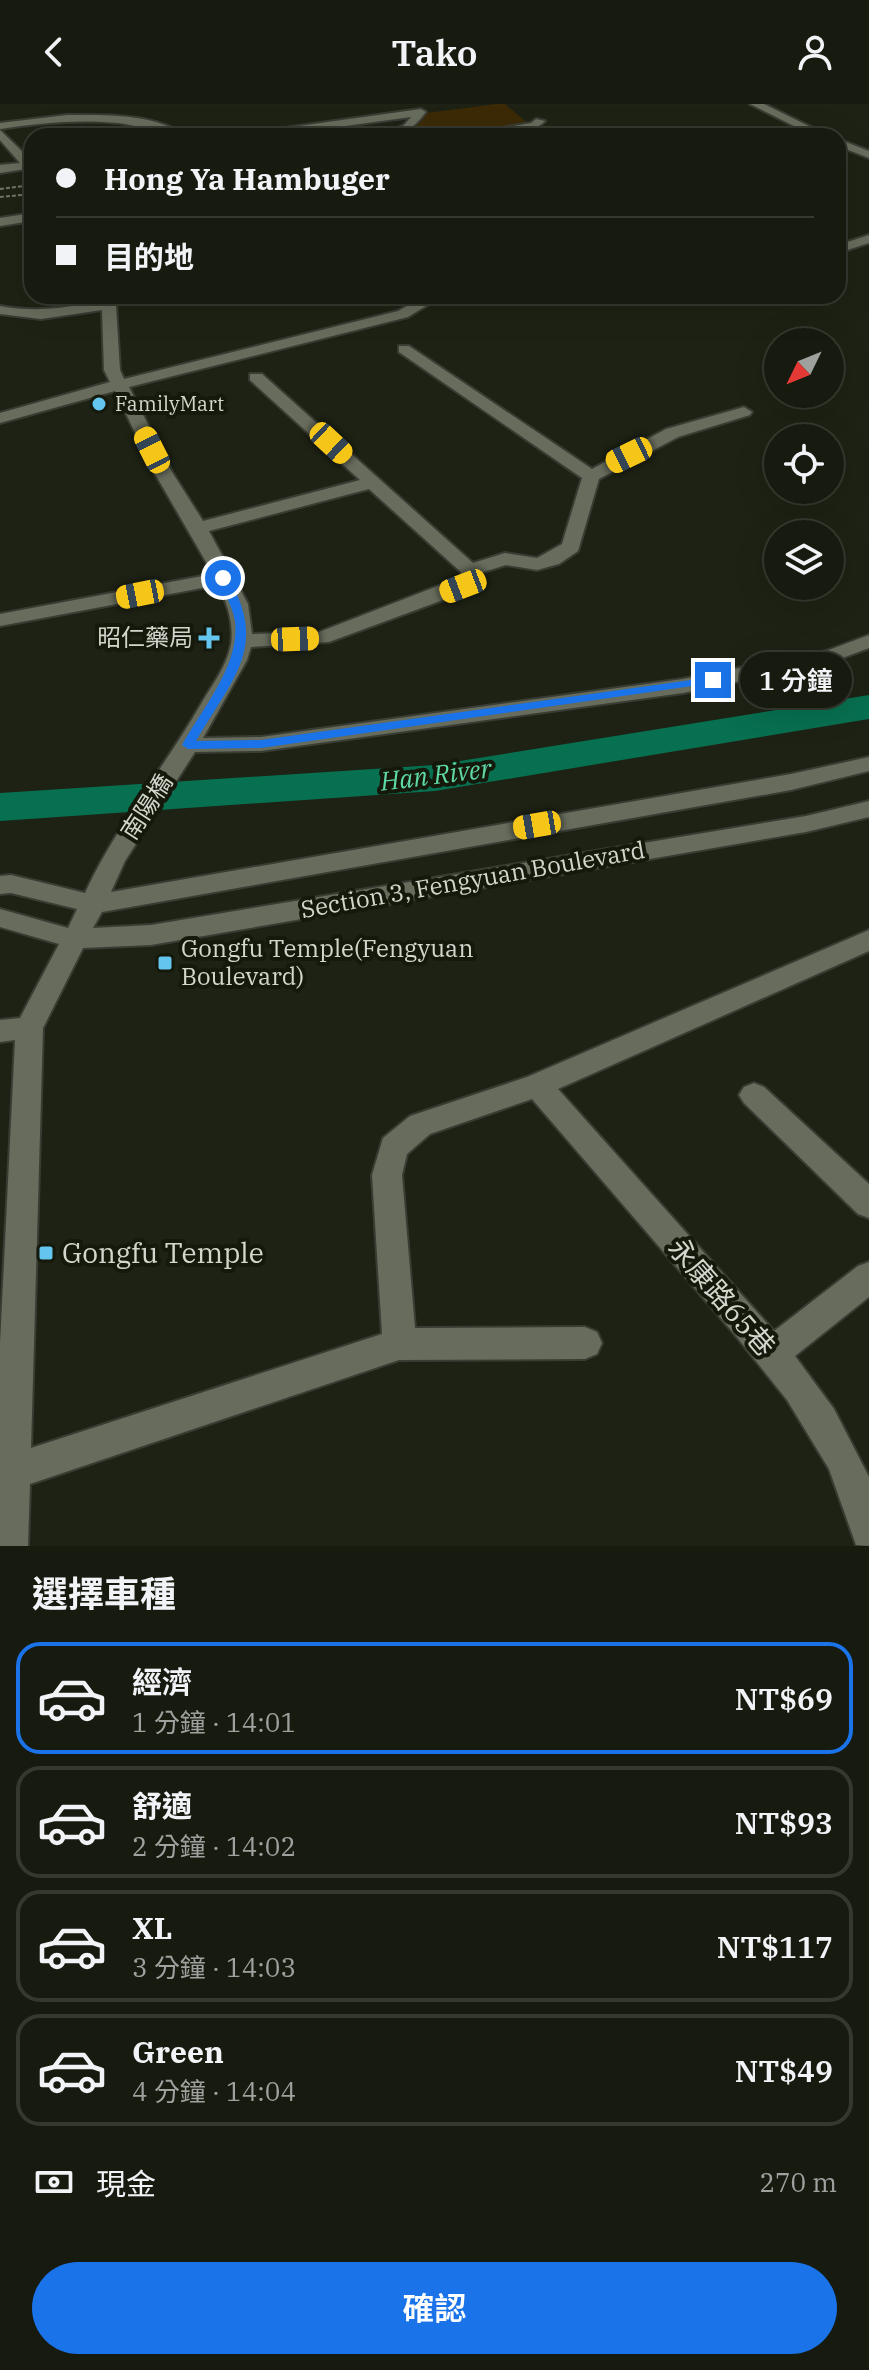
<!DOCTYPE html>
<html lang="zh-TW">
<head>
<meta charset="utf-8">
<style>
  body { margin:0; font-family:"IBM Plex Serif","Noto Sans TC",serif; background:#23271d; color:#f1f3f6; height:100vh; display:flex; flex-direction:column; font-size:30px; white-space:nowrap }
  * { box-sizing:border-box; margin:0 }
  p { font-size:26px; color:#9ea19e }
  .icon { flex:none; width:44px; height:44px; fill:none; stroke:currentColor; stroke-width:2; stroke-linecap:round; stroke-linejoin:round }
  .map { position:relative; height:1442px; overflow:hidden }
  .details { display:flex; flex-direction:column; background:#161a0f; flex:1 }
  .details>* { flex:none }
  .banner { position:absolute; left:24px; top:24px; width:822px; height:176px; border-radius:24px; box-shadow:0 8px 32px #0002,0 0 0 2px #35382f; display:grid; align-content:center; height:176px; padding:0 32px; background:#161a0f }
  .needle { width:52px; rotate:227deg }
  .fabs { position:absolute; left:764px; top:224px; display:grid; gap:16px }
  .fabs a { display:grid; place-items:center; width:80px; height:80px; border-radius:50%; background:#161a0f; box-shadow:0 8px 32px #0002,0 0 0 2px #35382f; font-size:40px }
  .end { position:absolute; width:36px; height:36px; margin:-18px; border:10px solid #1a73e8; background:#fff; box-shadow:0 0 0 4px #fff }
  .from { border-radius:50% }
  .bubble { position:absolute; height:56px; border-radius:28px; background:#161a0f; box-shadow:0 8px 32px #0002,0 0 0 2px #35382f; font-size:26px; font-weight:600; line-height:56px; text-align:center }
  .car { position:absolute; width:24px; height:48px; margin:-24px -12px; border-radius:10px; box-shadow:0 0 6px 2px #0007; background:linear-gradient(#f5c518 24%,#345 0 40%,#f5c518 0 76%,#345 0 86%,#f5c518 0) }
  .banner b { display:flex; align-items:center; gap:28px; height:76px; font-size:30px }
  .banner b+b { border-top:2px solid #35382f }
  .banner i { width:20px; height:20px; background:#f1f3f6 }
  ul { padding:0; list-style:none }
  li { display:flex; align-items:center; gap:24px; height:112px; margin:0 16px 12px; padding:0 16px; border:4px solid #35382f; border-radius:24px }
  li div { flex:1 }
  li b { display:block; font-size:30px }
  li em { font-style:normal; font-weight:600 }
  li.active { border-color:#1a73e8 }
  li>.icon { width:72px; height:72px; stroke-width:1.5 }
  h2 { padding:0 32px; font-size:36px; line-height:96px }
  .pay { display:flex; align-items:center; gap:20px; height:88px; padding:0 32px; font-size:30px }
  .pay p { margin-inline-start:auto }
  .primary-button { display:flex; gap:16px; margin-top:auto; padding:16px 32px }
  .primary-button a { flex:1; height:92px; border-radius:48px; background:#1a73e8; color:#fff; font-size:32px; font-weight:600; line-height:92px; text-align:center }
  header { display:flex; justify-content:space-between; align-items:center; height:104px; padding:0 32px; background:#161a0f; font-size:36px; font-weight:600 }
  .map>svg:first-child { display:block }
  .green { fill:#3c2a07 }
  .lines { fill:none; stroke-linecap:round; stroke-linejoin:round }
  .river { fill:#077050; fill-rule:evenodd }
  .minor-casing { stroke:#393c33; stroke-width:4 }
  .path { stroke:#717569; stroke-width:2; stroke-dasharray:4 2; stroke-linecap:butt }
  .minor { fill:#676c5c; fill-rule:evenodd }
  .route { fill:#1a73e8 }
  .poi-dot { fill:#64c5ee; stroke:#15190b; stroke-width:3 }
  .labels { text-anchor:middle; stroke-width:8; stroke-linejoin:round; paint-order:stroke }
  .far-poi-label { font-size:20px; fill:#d3d6cd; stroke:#15190b; text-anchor:start }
  .poi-label { font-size:24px; fill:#d3d6cd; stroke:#15190b; text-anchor:end }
  .street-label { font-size:24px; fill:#d3d6cd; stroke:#15190b }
  .water-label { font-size:26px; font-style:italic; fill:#5fd8a8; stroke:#15190b }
  .near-poi-label { font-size:28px; fill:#d3d6cd; stroke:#15190b; text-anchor:start }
  .near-street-label { font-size:28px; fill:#d3d6cd; stroke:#15190b }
</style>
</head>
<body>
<header><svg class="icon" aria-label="back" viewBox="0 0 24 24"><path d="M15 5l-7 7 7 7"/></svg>Tako<svg class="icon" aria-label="person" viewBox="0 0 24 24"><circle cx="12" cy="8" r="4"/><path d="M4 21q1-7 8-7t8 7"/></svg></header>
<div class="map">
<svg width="869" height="1442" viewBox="0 0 869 1442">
  <rect width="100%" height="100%" fill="#1e2214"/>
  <path class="green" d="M497,0H505L531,22L454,32H397L410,26L426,9Z"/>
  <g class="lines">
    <path class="river" d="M869,591V615L435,687L0,717V689L435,661Z"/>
    <g class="minor-casing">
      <g id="minor">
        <path d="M750,0H764L829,32H814Z"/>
        <path d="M421,5L426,8C413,25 403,32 381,32L404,21L411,13L272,32H242L248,29Z"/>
        <path d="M67,11C104,11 155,9 186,32C163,32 142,22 119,19C79,15 39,19 0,25V19Z"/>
        <path d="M536,15L545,17C530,34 477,32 454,32L531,19Z"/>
        <path d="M0,26L32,57V69L26,65L0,69V61L20,59L0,36Z"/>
        <path d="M838,35L869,47V54L838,42Z"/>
        <path d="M32,109V117L0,122V114Z"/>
        <path d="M869,131V139L838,149V141Z"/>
        <path d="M110,192H126L116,201L120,266L124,275L398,207L425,192H442L408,213L129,283L172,368L203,417L360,376L250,276V270H262L473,459L505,449L537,454L562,440L582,374L399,248V242H409L592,365L666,325L744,303L752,308L750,311L678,333L599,375L578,447L559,460L537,466L506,461L480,469L481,475L470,486L329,538L251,543L247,556L203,634L261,633L683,575L826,547L869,531V544L832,558L683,589L261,647L195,648L125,757L111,788L791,670L869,653V667L791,686L102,808L93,824L151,821L806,712L869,697V713L806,728L151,841L83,844L43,924L31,1344L382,1230L372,1071L383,1034L410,1012L527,973L869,826V847L558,985L774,1227L858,1162L869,1158V1193L795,1252L834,1305L869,1373V1442L856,1441L829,1365L787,1296L736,1232L532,995L430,1030L407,1050L402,1071L415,1224L585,1223L597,1228L602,1239L597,1250L585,1255L399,1256L30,1380L28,1442H0V1240L15,936L0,938V916L20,914L59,840L0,823V805L68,824L77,805L11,789L0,790V772L11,771L85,789C116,722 164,664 201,600C212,581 227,562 231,540C234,520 227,498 218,481L0,522V510L213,470L154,368L115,287L0,319V309L110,278L104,266L102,206L41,215L0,210V202C36,209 69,203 104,197ZM369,385L461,468V473L319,528L252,530L248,500L209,427Z"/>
        <path d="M754,979L764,983L869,1080V1114L858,1110L744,999L739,991L744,983Z"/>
      </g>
    </g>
    <g class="path">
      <path d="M0,85L32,81"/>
      <path d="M0,93L32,90"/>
    </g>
    <use href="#minor" class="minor"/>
  </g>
  <path class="route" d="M219,472H227C270,542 232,575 196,637L261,636L713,573L719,576L713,579L261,644L188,645L182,641C203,603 240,562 235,517C232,499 220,484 219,472Z"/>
  <g class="poi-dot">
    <circle cx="99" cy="300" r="8"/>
    <path d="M205 522h8v8h8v8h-8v8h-8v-8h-8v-8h8z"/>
    <rect x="157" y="851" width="16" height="16" rx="4"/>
    <rect x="38" y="1141" width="16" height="16" rx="4"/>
  </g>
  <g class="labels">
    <g class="far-poi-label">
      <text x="115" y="307">FamilyMart</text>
    </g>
    <g class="poi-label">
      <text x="193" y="542">昭仁藥局</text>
      <text x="181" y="853" text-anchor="start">Gongfu Temple(Fengyuan<tspan x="181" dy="28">Boulevard)</tspan></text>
    </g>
    <g class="street-label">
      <text transform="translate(147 703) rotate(-57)" y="8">南陽橋</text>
      <text transform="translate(473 776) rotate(-10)" y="8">Section 3, Fengyuan Boulevard</text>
    </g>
    <g class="water-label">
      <text transform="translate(436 671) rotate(-7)" y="9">Han River</text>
    </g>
    <g class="near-poi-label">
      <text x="62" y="1159">Gongfu Temple</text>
    </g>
    <g class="near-street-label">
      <text transform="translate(722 1193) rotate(49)" y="10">永康路65巷</text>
    </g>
  </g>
</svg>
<div class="fabs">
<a><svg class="needle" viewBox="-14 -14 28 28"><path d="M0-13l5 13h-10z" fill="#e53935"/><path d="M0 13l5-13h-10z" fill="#9ea19e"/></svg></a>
<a><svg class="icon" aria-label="locate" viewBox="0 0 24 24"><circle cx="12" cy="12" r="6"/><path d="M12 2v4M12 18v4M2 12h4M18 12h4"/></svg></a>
<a><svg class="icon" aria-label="layers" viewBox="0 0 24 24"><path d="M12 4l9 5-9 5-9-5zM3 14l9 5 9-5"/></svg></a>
</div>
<i class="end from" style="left:223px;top:474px"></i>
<i class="end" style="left:713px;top:576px"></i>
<div class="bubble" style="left:740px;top:548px;width:112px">1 分鐘</div>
<i class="car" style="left:331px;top:339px;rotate:133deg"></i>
<i class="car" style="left:152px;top:346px;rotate:333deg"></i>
<i class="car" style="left:629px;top:351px;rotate:244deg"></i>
<i class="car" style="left:463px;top:482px;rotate:249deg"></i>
<i class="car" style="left:140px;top:490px;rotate:259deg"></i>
<i class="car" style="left:295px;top:535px;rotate:88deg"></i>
<i class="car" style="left:537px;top:721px;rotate:260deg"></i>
<div class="banner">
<b><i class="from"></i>Hong Ya Hambuger</b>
<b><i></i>目的地</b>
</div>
</div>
<section class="details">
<h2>選擇車種</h2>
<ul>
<li class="active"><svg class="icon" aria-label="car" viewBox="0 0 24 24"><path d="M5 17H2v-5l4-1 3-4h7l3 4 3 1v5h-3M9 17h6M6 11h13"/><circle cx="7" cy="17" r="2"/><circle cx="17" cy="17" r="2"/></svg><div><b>經濟</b><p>1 分鐘 · 14:01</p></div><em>NT$69</em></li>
<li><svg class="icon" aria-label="car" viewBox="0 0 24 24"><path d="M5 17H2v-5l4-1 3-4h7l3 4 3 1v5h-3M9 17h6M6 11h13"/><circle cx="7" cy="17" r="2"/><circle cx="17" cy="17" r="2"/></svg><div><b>舒適</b><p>2 分鐘 · 14:02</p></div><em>NT$93</em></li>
<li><svg class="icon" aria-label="car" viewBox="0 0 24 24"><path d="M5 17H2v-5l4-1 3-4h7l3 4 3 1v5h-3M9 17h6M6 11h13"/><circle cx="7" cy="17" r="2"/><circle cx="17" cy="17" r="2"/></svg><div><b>XL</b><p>3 分鐘 · 14:03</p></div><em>NT$117</em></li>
<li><svg class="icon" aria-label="car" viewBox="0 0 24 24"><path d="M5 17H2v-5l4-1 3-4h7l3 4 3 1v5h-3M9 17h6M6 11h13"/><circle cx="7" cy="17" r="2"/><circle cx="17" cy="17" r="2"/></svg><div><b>Green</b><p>4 分鐘 · 14:04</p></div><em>NT$49</em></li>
</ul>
<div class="pay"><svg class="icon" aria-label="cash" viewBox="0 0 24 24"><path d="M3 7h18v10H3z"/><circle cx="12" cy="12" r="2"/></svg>現金<p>270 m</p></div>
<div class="primary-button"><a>確認</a></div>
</section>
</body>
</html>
